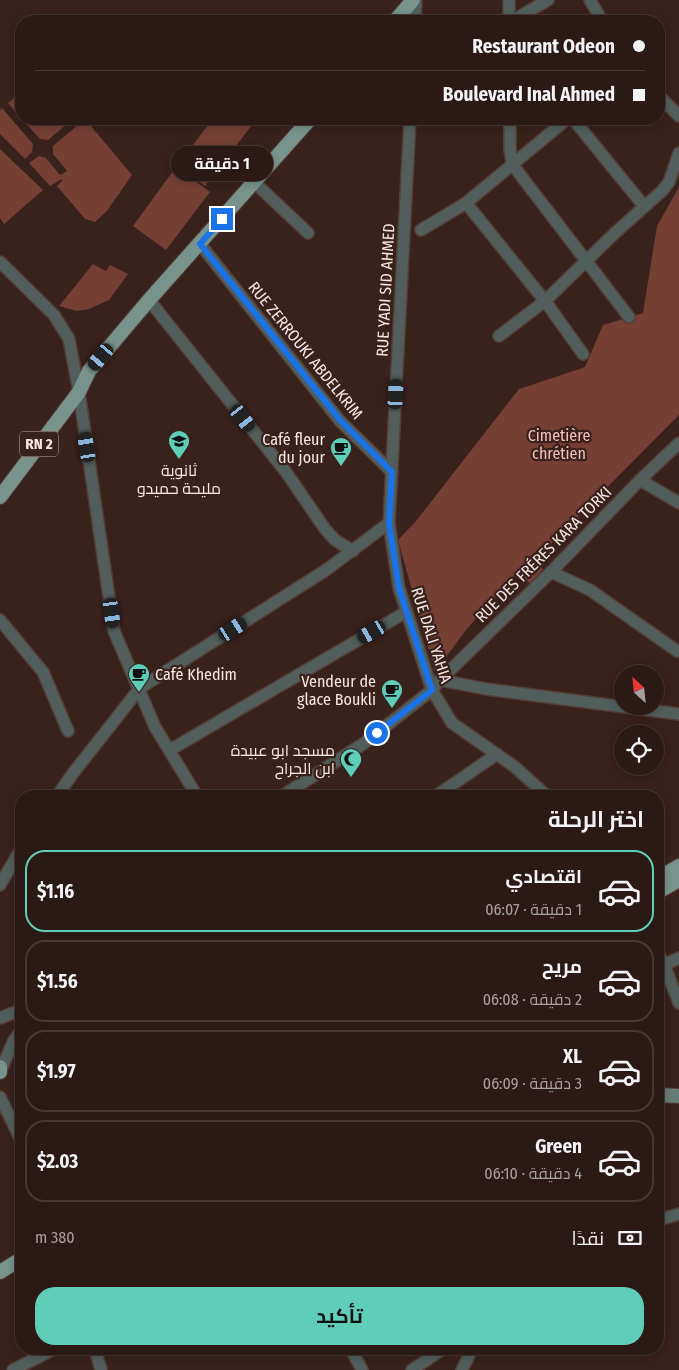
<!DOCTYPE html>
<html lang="ar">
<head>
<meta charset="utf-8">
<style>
  body { margin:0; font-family:"Fira Sans Condensed",Cairo,sans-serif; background:#372622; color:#f1f3f6; direction:rtl; height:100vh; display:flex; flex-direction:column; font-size:19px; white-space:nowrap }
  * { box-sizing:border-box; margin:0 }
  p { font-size:16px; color:#a6a0a0 }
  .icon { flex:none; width:28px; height:28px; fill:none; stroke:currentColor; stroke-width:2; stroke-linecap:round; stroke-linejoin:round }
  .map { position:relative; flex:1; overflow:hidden; direction:ltr }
  .sheet { position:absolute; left:15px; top:790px; width:649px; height:565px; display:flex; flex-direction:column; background:#2b1915; border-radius:20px; box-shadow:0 2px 8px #0003,0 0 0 1px #473834; direction:rtl }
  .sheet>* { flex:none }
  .guide { position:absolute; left:15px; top:15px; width:650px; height:110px; border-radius:20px; box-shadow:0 2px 8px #0003,0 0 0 1px #473834; direction:rtl; display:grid; align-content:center; height:110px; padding:0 20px; background:#2b1915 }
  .needle { width:32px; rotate:333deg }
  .controls { position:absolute; left:614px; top:665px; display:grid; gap:10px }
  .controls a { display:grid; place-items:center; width:50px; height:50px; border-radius:50%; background:#2b1915; box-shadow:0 2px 8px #0003,0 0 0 1px #473834; font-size:25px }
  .end { position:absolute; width:22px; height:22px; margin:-11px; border:6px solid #1a73e8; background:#fff; box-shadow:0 0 0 2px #fff }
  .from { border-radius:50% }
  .bubble { position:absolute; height:35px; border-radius:18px; background:#2b1915; box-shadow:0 2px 8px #0003,0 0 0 1px #473834; font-size:16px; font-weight:700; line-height:35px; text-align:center; direction:rtl }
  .car { position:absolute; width:15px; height:30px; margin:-15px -8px; border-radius:6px; box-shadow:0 0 4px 1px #0007; background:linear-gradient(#222 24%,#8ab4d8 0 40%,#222 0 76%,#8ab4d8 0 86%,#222 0) }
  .guide b { display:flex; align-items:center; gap:18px; height:48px; font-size:19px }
  .guide b+b { border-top:1px solid #473834 }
  .guide i { width:12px; height:12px; background:#f1f3f6 }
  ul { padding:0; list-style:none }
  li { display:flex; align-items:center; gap:15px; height:82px; margin:0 10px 8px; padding:0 10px; border:2px solid #473834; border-radius:20px }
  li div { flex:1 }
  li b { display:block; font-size:19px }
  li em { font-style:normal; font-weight:700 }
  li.on { border-color:#5eceb8 }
  li>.icon { width:45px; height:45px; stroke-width:1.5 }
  h2 { padding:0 20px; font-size:22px; line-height:60px }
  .pay { display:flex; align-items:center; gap:12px; height:55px; padding:0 20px; font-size:19px }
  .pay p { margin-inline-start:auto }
  .button { display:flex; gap:10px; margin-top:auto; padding:10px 20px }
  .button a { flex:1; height:58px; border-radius:20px; background:#5eceb8; color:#111; font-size:20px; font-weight:700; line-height:58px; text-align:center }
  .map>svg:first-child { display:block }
  .green { fill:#753f34 }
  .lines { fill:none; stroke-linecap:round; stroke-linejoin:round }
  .minor-casing { stroke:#543d38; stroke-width:14 }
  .secondary-casing { stroke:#543d38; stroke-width:16 }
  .primary-casing { stroke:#543d38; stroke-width:16 }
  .minor { stroke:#515e5b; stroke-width:11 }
  .secondary { stroke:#677c77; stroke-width:14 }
  .primary { stroke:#77938c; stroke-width:14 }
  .route { stroke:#1a73e8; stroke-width:6 }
  .labels { text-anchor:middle; stroke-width:4.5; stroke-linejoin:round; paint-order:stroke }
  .shield { fill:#39211c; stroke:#bfaca8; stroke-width:1 }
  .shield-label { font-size:15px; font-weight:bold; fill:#f9e7e4 }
  .street-label { font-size:16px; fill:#f9e7e4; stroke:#39211c }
  .park-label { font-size:16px; fill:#f7c1b5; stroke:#39211c }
  .poi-label { font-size:16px; fill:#f9e7e4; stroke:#39211c; text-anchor:end }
</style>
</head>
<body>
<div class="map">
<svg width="679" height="1370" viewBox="0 0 679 1370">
  <rect width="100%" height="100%" fill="#39211c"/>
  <g class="green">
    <path d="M21,92V118L8,103Z"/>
    <path d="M2,108L33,144L32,152L25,159L0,134V110Z"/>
    <path d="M22,119H73L48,140L40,139Z"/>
    <path d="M85,119L132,175L107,211L95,222L85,219L57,186L63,180H60L50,186L29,163L39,156L46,158L60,175L67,171L53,154V146Z"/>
    <path d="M213,119H243L252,125L205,186L177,165Z"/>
    <path d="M0,149L43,190L4,224L0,218Z"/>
    <path d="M176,167L210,192L166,250L133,226Z"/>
    <path d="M679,187V415L535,560L543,569L538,575L541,578L533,586L517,572L466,630L435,672L398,540L416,521L519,389L585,367L603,325L643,313L657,226Z"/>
    <path d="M93,264L106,271L110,265L128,274L109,300L89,309L77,311L59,306Z"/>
  </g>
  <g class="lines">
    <g class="minor-casing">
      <g id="minor">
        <path d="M509,0V21"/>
        <path d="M590,0L602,21"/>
        <path d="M415,21L416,0"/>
        <path d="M512,21L548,0"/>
        <path d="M659,96L679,116"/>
        <path d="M410,119L389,523L399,588L432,690L452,723L515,767L547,796"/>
        <path d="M510,119V149L512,164L629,317"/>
        <path d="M573,119L644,206"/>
        <path d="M255,183L308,233"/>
        <path d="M466,203L545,301L583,354"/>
        <path d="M421,230L466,203L567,119"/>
        <path d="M200,244L340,421L392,472"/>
        <path d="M0,262L54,315L69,339L79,392L114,631L155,727L197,796"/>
        <path d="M149,300L286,472L325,529L335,540L353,551"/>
        <path d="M499,336L545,301L617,231L662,191L669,182L679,153"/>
        <path d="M640,480L679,503"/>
        <path d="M551,572L590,590L677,651"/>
        <path d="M0,620L43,672L68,731"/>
        <path d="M440,680L486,689L679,714"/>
        <path d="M170,750L406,612"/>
        <path d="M57,796L74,772L140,688L326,570L389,523"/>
        <path d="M282,796L363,744L432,690L440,680L551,572L640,480L679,443"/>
        <path d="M436,796L497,754"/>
        <path d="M0,885L21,849"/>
        <path d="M658,954L663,962L679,1003"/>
        <path d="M664,965L679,958"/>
        <path d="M0,1018L21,1010"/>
        <path d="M0,1072L14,1040L21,1031"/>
        <path d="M0,1097L21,1140"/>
        <path d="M658,1220L679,1214"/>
        <path d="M95,1349L101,1370"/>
        <path d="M351,1349L362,1370"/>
        <path d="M13,1370L54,1349"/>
        <path d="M412,1370L441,1350"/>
        <path d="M462,1370L472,1349"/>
      </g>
    </g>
    <g class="secondary-casing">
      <path id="secondary" d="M658,1095L679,1096"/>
    </g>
    <g class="primary-casing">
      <g id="primary">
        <path d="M395,21L413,0"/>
        <path d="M0,497L79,392L89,371L149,300L310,119"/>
        <path d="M658,878L679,866"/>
        <path d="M658,892L679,880"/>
        <path d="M0,1067V1072"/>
        <path d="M0,1272L21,1259"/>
      </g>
    </g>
    <use href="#minor" class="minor"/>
    <use href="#secondary" class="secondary"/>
    <use href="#primary" class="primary"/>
  </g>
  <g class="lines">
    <path class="route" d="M222,219L200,244L340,420L392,472L389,523L399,588L432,690L377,733"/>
  </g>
  <defs>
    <g id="school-pin" transform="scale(1.125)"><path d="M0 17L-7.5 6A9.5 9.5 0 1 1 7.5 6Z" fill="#5eceb8" stroke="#39211c"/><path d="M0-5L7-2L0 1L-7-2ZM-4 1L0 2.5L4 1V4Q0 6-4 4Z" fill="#111"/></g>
    <g id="cafe-pin" transform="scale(1.125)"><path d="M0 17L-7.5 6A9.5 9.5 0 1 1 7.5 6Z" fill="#5eceb8" stroke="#39211c"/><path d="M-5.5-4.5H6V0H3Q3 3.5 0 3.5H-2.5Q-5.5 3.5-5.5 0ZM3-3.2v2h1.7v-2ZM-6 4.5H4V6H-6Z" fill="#111"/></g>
    <g id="mosque-pin" transform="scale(1.125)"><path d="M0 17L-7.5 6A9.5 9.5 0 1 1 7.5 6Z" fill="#5eceb8" stroke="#39211c"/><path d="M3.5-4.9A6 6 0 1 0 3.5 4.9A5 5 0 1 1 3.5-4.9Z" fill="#111"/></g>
  </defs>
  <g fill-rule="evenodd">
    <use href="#school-pin" x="179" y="441"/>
    <use href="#cafe-pin" x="341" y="448"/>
    <use href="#cafe-pin" x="139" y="674"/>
    <use href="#cafe-pin" x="392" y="690"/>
    <use href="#mosque-pin" x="351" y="759"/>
  </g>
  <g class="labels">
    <rect class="shield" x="20" y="431.5" width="38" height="25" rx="4"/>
    <g class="shield-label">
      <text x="39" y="449">RN 2</text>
    </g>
    <g class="street-label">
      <text transform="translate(385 290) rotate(-87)" y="6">RUE YADI SID AHMED</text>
      <text transform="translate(306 350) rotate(51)" y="6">RUE ZERROUKI ABDELKRIM</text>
      <text transform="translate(543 554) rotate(-45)" y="6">RUE DES FRÉRES KARA TORKI</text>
      <text transform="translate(432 635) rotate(72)" y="6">RUE DALI YAHIA</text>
    </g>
    <g class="park-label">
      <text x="559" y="441">Cimetière<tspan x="559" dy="18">chrétien</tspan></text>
    </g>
    <g class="poi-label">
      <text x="325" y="445">Café fleur<tspan x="325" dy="18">du jour</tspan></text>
      <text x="179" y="476" text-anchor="middle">ثانوية<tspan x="179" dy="18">مليحة حميدو</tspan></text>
      <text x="155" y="680" text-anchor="start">Café Khedim</text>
      <text x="376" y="687">Vendeur de<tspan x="376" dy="18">glace Boukli</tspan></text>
      <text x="335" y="756">مسجد ابو عبيدة<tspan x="335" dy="18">ابن الجراح</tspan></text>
    </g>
  </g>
</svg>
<div class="controls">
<a><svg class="needle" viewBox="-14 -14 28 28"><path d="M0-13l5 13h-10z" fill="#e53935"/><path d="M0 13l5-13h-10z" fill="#a6a0a0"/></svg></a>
<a><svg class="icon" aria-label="locate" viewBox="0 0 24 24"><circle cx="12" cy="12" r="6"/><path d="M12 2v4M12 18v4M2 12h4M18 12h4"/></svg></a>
</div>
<i class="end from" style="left:377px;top:733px"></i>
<i class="end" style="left:222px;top:219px"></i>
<div class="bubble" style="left:171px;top:146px;width:102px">1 دقيقة</div>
<i class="car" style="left:101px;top:357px;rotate:220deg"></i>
<i class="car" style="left:396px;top:394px;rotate:3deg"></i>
<i class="car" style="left:243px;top:418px;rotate:142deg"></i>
<i class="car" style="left:87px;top:447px;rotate:351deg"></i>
<i class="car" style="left:112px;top:613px;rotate:172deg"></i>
<i class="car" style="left:233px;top:629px;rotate:58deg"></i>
<i class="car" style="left:372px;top:632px;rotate:240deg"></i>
<div class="guide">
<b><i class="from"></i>Restaurant Odeon</b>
<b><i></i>Boulevard Inal Ahmed</b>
</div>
<section class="sheet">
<h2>اختر الرحلة</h2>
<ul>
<li class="on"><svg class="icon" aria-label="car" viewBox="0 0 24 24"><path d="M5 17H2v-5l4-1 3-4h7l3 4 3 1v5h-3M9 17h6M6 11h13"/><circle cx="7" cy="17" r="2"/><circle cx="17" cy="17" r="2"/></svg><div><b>اقتصادي</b><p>1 دقيقة · 06:07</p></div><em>$1.16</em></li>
<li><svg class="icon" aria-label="car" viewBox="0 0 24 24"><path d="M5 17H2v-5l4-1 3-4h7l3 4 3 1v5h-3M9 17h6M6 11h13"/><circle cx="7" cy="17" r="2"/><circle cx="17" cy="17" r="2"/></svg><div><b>مريح</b><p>2 دقيقة · 06:08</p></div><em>$1.56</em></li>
<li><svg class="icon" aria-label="car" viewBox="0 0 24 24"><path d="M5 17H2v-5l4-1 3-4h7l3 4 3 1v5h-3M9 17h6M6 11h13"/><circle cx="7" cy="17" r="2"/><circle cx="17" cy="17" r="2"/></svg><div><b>XL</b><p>3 دقيقة · 06:09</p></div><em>$1.97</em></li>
<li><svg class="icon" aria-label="car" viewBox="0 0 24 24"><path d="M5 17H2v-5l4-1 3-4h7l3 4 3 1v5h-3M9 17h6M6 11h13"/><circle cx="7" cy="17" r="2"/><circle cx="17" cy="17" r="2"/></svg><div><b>Green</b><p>4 دقيقة · 06:10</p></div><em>$2.03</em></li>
</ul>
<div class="pay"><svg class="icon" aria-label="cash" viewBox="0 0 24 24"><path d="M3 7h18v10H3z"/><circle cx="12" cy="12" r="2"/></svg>نقدًا<p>380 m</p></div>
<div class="button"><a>تأكيد</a></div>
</section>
</div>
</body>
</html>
